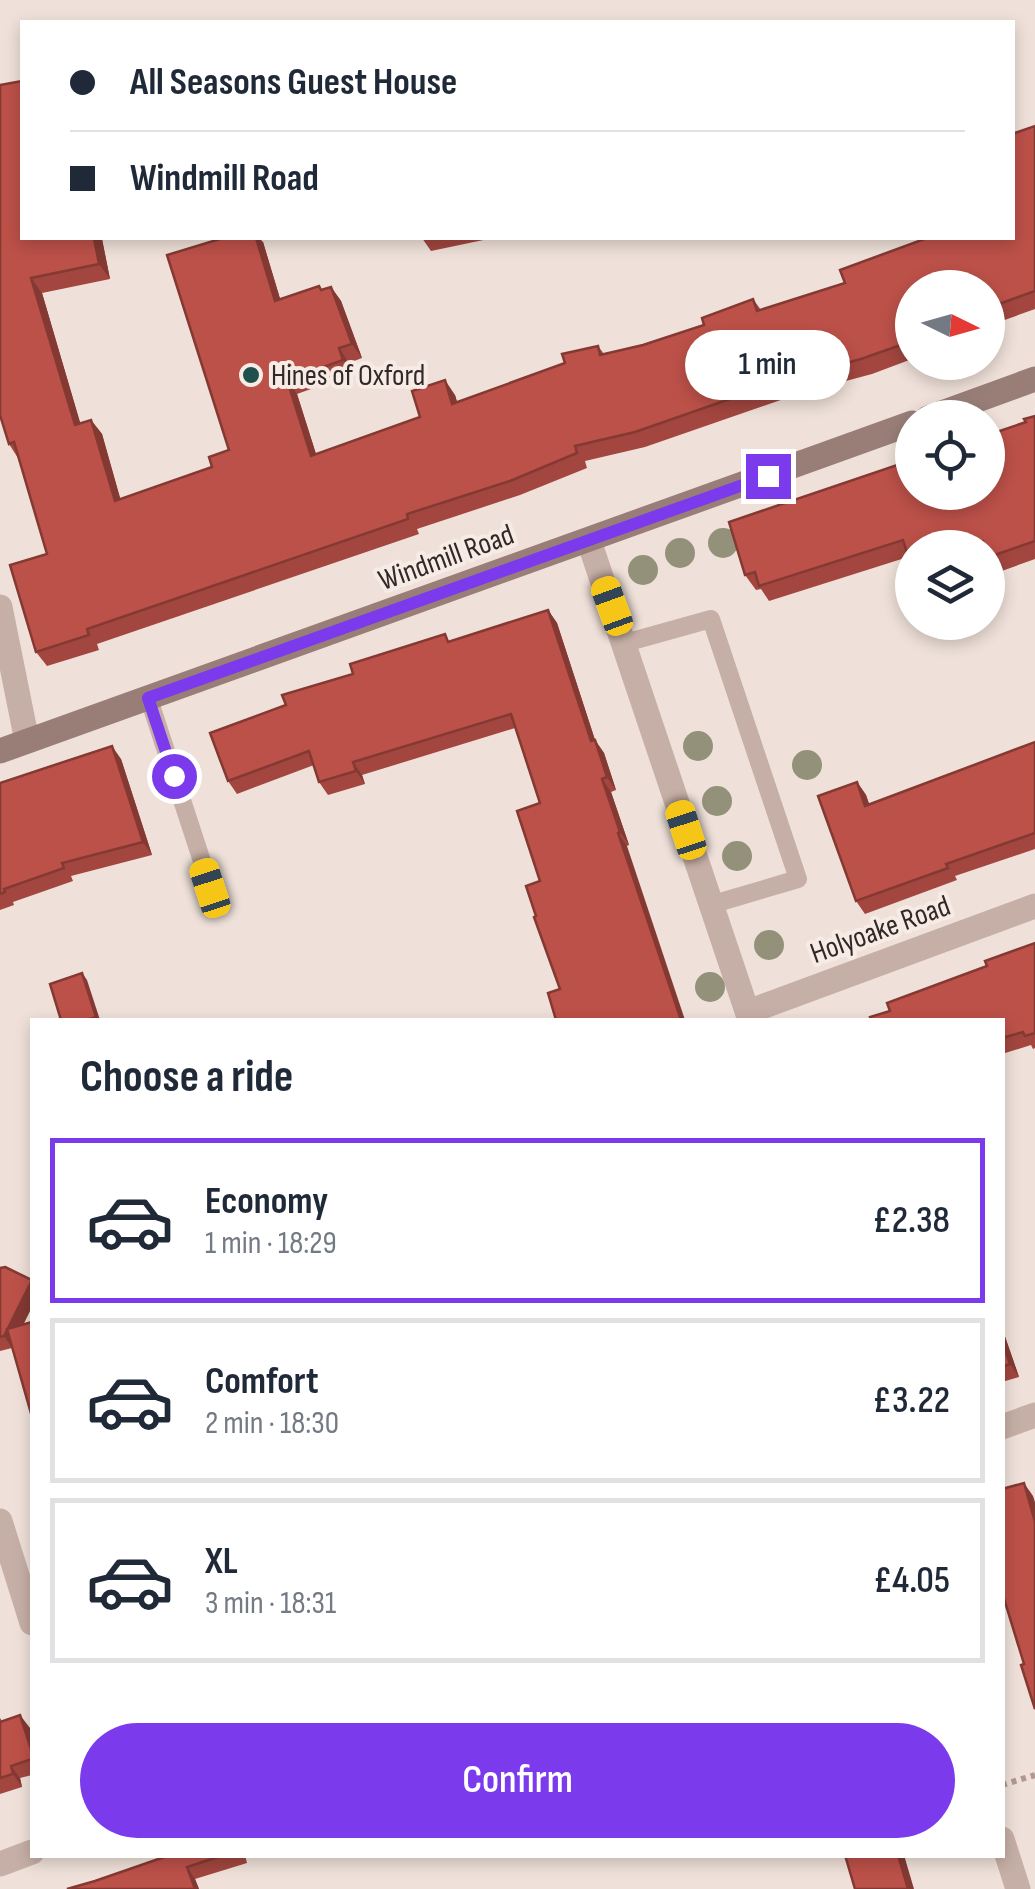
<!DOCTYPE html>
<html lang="en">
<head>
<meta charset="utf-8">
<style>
  body { margin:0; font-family:"Sofia Sans Condensed",sans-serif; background:#f6f6f7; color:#1f2937; height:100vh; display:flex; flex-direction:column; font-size:38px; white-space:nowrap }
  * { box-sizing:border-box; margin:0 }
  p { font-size:32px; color:#747a83 }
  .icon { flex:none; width:55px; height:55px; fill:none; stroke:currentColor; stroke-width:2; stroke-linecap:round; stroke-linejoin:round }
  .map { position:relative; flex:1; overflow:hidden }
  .panel { position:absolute; left:30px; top:1018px; width:975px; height:840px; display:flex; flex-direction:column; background:#fff; border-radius:0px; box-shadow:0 5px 15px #0003 }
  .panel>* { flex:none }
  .banner { position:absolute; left:20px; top:20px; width:995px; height:220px; border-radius:0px; box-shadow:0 5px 15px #0003; display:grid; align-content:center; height:220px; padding:0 50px; background:#fff }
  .needle { width:65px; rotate:95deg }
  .buttons { position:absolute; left:895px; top:270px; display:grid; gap:20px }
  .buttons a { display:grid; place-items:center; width:110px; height:110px; border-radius:50%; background:#fff; box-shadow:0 5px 15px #0003; font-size:50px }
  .end { position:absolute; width:45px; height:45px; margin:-22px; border:12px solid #7c3aed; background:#fff; box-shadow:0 0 0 5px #fff }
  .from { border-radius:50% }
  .bubble { position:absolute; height:70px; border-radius:35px; background:#fff; box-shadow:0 5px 15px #0003; font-size:32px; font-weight:600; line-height:70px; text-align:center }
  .car { position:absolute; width:30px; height:60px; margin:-30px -15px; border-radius:12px; box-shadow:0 0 8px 2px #0007; background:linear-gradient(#f5c518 24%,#345 0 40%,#f5c518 0 76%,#345 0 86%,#f5c518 0) }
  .banner b { display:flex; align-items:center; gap:35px; height:95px; font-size:38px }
  .banner b+b { border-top:2px solid #e0e1e3 }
  .banner i { width:25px; height:25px; background:#1f2937 }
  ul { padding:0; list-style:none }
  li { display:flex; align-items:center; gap:30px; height:165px; margin:0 20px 15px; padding:0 30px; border:5px solid #e0e1e3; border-radius:0px }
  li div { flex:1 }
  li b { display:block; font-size:38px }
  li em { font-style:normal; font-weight:600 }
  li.active { border-color:#7c3aed }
  li>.icon { width:90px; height:90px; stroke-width:1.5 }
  h2 { padding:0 50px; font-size:45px; line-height:120px }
  .button { display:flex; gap:20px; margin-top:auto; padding:20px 50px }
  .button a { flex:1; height:115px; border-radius:60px; background:#7c3aed; color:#fff; font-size:40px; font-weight:600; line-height:115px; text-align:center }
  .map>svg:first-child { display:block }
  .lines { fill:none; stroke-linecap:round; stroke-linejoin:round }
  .path { stroke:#b19990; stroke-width:6; stroke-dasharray:5 5; stroke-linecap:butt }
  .lane { stroke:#c6afa6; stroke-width:18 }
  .street { stroke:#c6afa6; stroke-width:25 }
  .secondary { stroke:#997e78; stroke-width:25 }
  .tree { fill:#93917a }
  .wall { fill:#a2463f }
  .shaded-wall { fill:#843933 }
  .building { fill:#bc5149; stroke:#843933; stroke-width:2.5 }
  .route { stroke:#7c3aed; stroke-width:12 }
  .poi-dot { fill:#1f504b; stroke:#f7ebe5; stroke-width:4 }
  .labels { text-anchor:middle; stroke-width:8; stroke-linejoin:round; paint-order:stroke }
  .poi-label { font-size:30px; fill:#322826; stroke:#f7ebe5; text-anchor:start }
  .street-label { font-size:30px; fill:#322826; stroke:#f7ebe5 }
</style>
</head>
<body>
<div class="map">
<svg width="1035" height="1889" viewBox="0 0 1035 1889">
  <rect width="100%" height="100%" fill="#efe1d9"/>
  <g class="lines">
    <path class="path" d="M1002,1785L1035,1775"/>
    <g class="lane">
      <path d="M625,643L711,619L798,879L710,905"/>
      <path d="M149,699L213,895"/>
    </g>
    <g class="street">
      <path d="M589,541L750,1020"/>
      <path d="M0,607L27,741"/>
      <path d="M748,1012L1035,906"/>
      <path d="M1002,1427L1035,1415"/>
      <path d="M0,1521L32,1623"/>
      <path d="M1002,1839L1018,1889"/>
      <path d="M0,1864L32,1852"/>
    </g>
    <g class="secondary">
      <path d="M928,418L1035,379"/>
      <path d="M0,751L912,423"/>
    </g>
  </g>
  <g class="tree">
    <circle cx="723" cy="543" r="15"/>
    <circle cx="680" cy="553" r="15"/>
    <circle cx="643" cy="570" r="15"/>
    <circle cx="698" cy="746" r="15"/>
    <circle cx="807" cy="765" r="15"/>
    <circle cx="717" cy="801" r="15"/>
    <circle cx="737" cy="856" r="15"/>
    <circle cx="769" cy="945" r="15"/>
    <circle cx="710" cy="987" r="15"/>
  </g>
  <g class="wall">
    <path d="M1035,126V309L988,326V288H912V359L872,374L801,393L645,447L585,461L587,468L520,495L417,529L419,534L97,644L99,650L47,666L36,652L47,554L18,458L9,444L22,238L102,239L110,279L42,293L80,423L91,420L102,434L120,499L212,467L229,450L263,242L280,299L331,287L341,301L362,358L349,363L353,374L297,394L316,454L420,417L455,395L457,402L565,363L598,346L604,354L643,345L704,325L753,299L761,310L1012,238Z"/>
    <path d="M422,238H493L431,251Z"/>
    <path d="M1035,416V559L999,572L989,557L988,558V548H912V564L908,557L769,601L761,589L756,590L745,575Z"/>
    <path d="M548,610L557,623L595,740L604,753L616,790L611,792L629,845L627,846L560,989L536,916L540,881V803L515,728L362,775L365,784L328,795L319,782L314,765L237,794L228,781L286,705L353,674Z"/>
    <path d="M1035,742V849L955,876L957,880L865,914L856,901L857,782L866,795L869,804Z"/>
    <path d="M121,759L152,855L71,876L73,881L13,902L14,905L0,910V783Z"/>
    <path d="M1035,943V1048L1033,1049L1031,1045L1002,1054V1020L890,1011Z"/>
    <path d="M0,1268L12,1348L0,1351Z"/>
    <path d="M1002,1328L1019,1377L1002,1382Z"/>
    <path d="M0,1718L2,1721L30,1728L32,1737V1775L20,1778L22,1787L0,1794Z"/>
    <path d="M170,1855H245L247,1863L195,1879L199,1889H67L95,1881Z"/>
  </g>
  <g class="shaded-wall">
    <path d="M94,238H100L102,239L110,279L99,264Z"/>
    <path d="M256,238H259L263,242L285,315L275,301Z"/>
    <path d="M31,278L42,293L85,439L75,425Z"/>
    <path d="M331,287L341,301L362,358L352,344Z"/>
    <path d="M339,348L349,363L353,374L343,360Z"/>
    <path d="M287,380L297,394L321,470L311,456Z"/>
    <path d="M445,380L455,395L462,418L452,404Z"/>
    <path d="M91,420L102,434L125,515L115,501Z"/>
    <path d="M548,610L557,623L595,740L604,753L616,790L607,777L591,741Z"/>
    <path d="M112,746L121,759L152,855L143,842Z"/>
    <path d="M353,762L362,775L365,784L356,771Z"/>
    <path d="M602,779L611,792L629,845L620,832Z"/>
    <path d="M857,782L866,795L874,818L865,806Z"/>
    <path d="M618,833L627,846L685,1020H681Z"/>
    <path d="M82,973L87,980L100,1020L96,1017Z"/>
    <path d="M32,1280V1307L12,1348L4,1336Z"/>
    <path d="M1002,1328L1019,1377L1010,1364L1002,1342Z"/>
    <path d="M1024,1483L1033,1496L1035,1502V1522Z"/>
    <path d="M20,1715L30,1728L32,1737V1752Z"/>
    <path d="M11,1766L20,1778L22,1787L13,1774Z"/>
    <path d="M898,1855H904L914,1889H908Z"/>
    <path d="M187,1867L195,1879L199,1889H195Z"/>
  </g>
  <g class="building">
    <path d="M22,81V238H94L99,264L31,278L75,425L91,420L115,501L212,467L209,457L229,450L167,255L223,238H256L275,301L319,286L321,290L331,287L352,344L339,348L343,360L287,380L311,456L420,417L412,391L445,380L452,404L565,363L562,354L598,346L600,355L643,345L704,325L702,318L753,299L757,311L845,283L840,270L927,238H1012V134L1035,126V291L988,308V288H912V341L861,359L790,378L635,432L575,446L577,453L510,481L407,514L408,519L87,629L89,635L36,652L10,565L47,554L14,442L9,444L0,415V85Z"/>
    <path d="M1035,416V541L989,557L988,548H986L983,541L963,548L959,542L942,548H912V557L909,559L903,540L759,586L755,572L745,575L729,522L912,460V492H988V435L1026,422L1024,419Z"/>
    <path d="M548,610L591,741L595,740L607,777L602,779L620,832L618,833L681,1020H556L548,993L560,989L534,917L536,916L526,886L540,881L517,811L540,803L511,714L353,762L356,771L319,782L309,751L228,781L210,733L286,705L282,695L353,674L350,664L445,634L448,642Z"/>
    <path d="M1035,742V833L946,864L948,868L856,901L818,796L857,782L865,806Z"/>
    <path d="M112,746L143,842L62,863L64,868L4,889L5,892L0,894V783Z"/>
    <path d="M1035,943V1033L1025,1036L1023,1032L1002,1038V1020H871L870,1017L890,1011L887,1003L987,966L985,961Z"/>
    <path d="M82,973L96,1017L87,1020H61L50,984Z"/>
    <path d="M5,1267L32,1280L4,1336L0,1337V1268Z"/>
    <path d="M32,1322V1417L7,1329Z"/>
    <path d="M1002,1342L1010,1364L1002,1367Z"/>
    <path d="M1024,1483L1035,1522V1709L1021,1665L1024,1664L1002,1592V1489Z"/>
    <path d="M20,1715L32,1752V1759L11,1766L13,1774L0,1778V1722Z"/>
    <path d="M170,1855H224L187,1867L195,1889H67L95,1881Z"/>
    <path d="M845,1855H898L908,1889H855Z"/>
  </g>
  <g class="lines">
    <path class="route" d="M174,776L148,698L768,476"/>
  </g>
  <circle class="poi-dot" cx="251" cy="375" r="10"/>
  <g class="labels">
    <g class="poi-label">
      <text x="271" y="385">Hines of Oxford</text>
    </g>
    <g class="street-label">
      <text transform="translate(446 557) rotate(-20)" y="10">Windmill Road</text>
      <text transform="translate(880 929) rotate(-20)" y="10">Holyoake Road</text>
    </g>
  </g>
</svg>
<div class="buttons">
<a><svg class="needle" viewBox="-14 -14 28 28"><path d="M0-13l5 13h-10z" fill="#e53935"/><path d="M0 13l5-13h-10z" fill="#747a83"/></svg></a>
<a><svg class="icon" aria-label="locate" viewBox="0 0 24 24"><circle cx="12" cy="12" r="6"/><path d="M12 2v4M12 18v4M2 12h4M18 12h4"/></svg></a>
<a><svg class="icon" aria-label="layers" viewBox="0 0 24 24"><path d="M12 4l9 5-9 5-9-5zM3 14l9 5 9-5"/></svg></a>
</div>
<i class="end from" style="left:174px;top:776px"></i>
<i class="end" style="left:768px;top:476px"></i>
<div class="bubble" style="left:685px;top:330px;width:165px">1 min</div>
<i class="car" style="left:612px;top:606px;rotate:340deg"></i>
<i class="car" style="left:686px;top:830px;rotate:342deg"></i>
<i class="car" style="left:210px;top:888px;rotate:342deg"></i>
<div class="banner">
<b><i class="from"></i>All Seasons Guest House</b>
<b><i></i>Windmill Road</b>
</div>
<section class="panel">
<h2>Choose a ride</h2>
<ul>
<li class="active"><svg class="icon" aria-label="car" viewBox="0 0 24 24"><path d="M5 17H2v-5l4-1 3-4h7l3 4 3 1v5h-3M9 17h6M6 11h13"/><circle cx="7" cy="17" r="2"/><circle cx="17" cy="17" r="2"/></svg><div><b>Economy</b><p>1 min · 18:29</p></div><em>£2.38</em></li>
<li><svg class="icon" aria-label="car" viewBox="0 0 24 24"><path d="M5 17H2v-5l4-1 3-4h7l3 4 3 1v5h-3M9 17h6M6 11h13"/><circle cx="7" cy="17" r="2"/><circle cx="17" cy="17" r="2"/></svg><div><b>Comfort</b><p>2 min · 18:30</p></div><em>£3.22</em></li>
<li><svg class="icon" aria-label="car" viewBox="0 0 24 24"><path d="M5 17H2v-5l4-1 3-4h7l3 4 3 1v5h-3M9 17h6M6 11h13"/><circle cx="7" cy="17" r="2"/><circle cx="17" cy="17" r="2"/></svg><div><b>XL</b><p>3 min · 18:31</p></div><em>£4.05</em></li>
</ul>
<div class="button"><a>Confirm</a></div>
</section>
</div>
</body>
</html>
